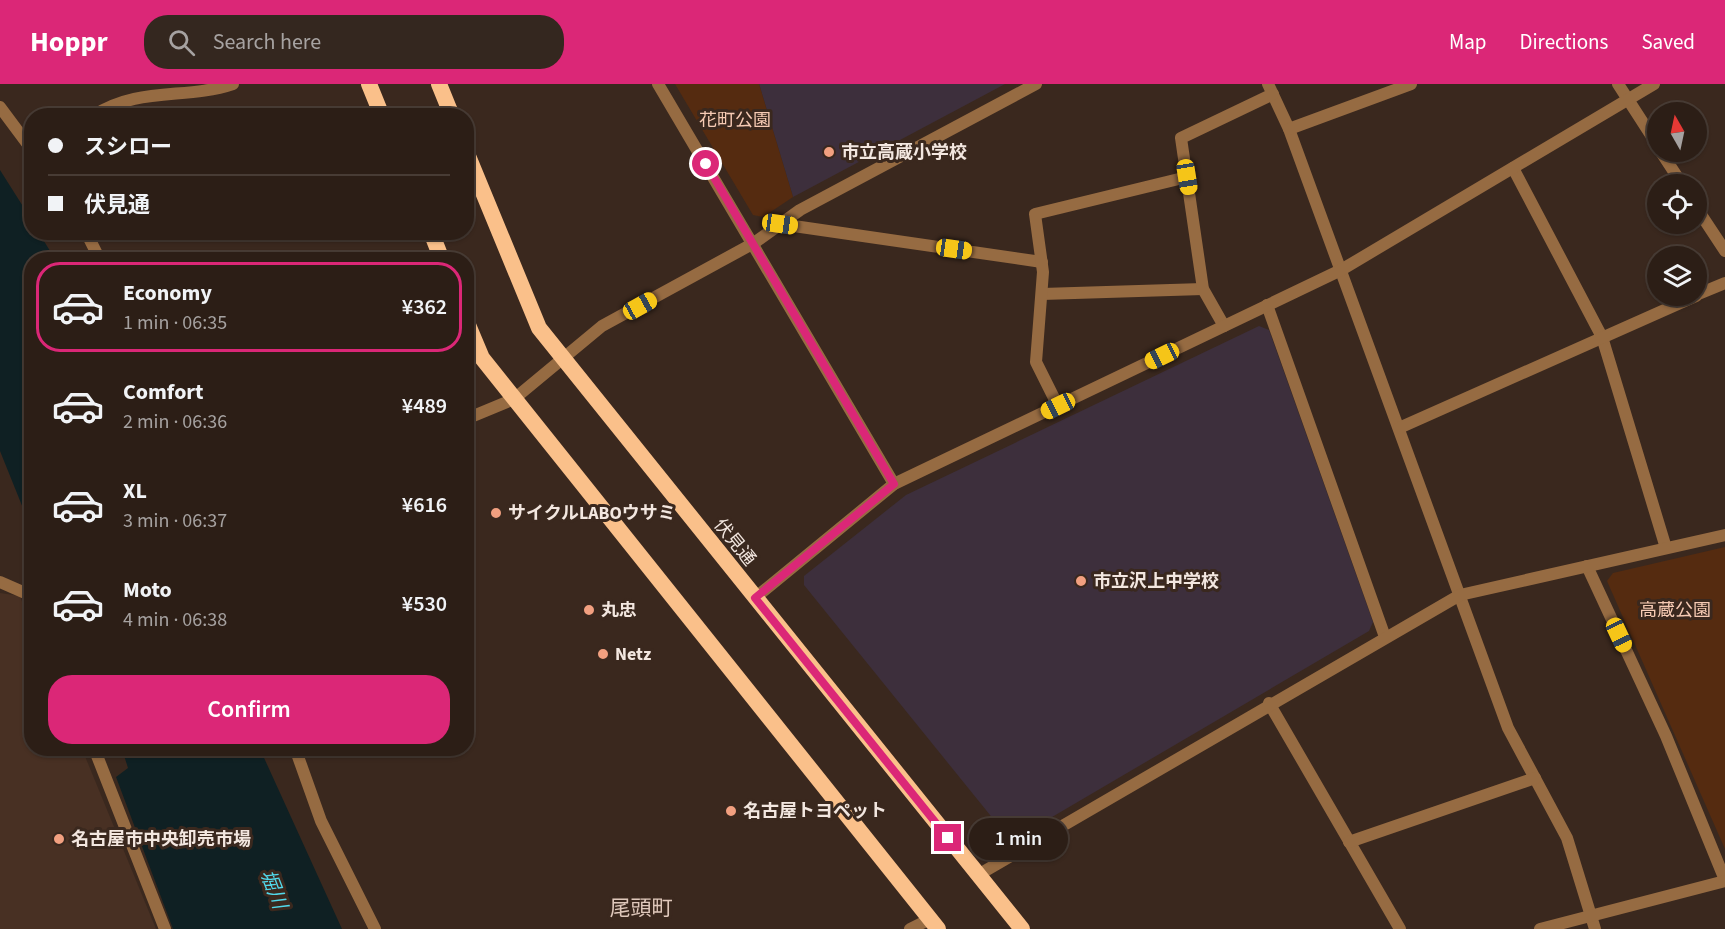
<!DOCTYPE html>
<html lang="en">
<head>
<meta charset="utf-8">
<style>
  body { margin:0; font-family:"Source Sans 3","Noto Sans JP",sans-serif; background:#34271f; color:#f1f3f6; height:100vh; display:flex; flex-direction:column; font-size:22px; white-space:nowrap }
  * { box-sizing:border-box; margin:0 }
  p { font-size:20px; color:#a6a2a1 }
  .icon { flex:none; width:33px; height:33px; fill:none; stroke:currentColor; stroke-width:2; stroke-linecap:round; stroke-linejoin:round }
  .map { position:relative; flex:1; overflow:hidden }
  .drawer { position:absolute; left:24px; top:168px; width:450px; height:504px; display:flex; flex-direction:column; background:#2c1e16; border-radius:24px; box-shadow:0 2px 4px #0004,0 0 0 2px #483c35 }
  .drawer>* { flex:none }
  .top-card { position:absolute; left:24px; top:24px; width:450px; height:132px; border-radius:24px; box-shadow:0 2px 4px #0004,0 0 0 2px #483c35; display:grid; align-content:center; height:132px; padding:0 24px; background:#2c1e16 }
  .needle { width:39px; rotate:351deg }
  .tools { position:absolute; left:1647px; top:18px; display:grid; gap:12px }
  .tools a { display:grid; place-items:center; width:60px; height:60px; border-radius:50%; background:#2c1e16; box-shadow:0 2px 4px #0004,0 0 0 2px #483c35; font-size:30px }
  .end { position:absolute; width:27px; height:27px; margin:-14px; border:8px solid #db2777; background:#fff; box-shadow:0 0 0 3px #fff }
  .from { border-radius:50% }
  .bubble { position:absolute; height:42px; border-radius:21px; background:#2c1e16; box-shadow:0 2px 4px #0004,0 0 0 2px #483c35; font-size:20px; font-weight:600; line-height:42px; text-align:center }
  .car { position:absolute; width:18px; height:36px; margin:-18px -9px; border-radius:8px; box-shadow:0 0 4px 2px #0007; background:linear-gradient(#f5c518 24%,#345 0 40%,#f5c518 0 76%,#345 0 86%,#f5c518 0) }
  .top-card b { display:flex; align-items:center; gap:21px; height:57px; font-size:22px }
  .top-card b+b { border-top:2px solid #483c35 }
  .top-card i { width:15px; height:15px; background:#f1f3f6 }
  ul { padding:10px 0 0; list-style:none }
  li { display:flex; align-items:center; gap:18px; height:90px; margin:0 12px 9px; padding:0 12px; border:3px solid transparent; border-radius:24px }
  li div { flex:1 }
  li b { display:block; font-size:22px }
  li em { font-style:normal; font-weight:600 }
  li.on { border-color:#db2777 }
  li>.icon { width:54px; height:54px; stroke-width:1.5 }
  .cta { display:flex; gap:12px; margin-top:auto; padding:12px 24px }
  .cta a { flex:1; height:69px; border-radius:24px; background:#db2777; color:#fff; font-size:24px; font-weight:600; line-height:69px; text-align:center }
  header { display:flex; align-items:center; gap:36px; box-sizing:border-box; height:84px; padding:0 30px; background:#db2777; color:#fff }
  header strong { font-size:28px }
  nav { display:flex; gap:33px; margin-inline-start:auto; font-size:21px }
  .search { width:420px; height:54px; background:#34271f; display:flex; align-items:center; gap:15px; box-sizing:border-box; padding:0 21px; border-radius:24px; color:#a6a2a1; font-size:22px }
  .map>svg:first-child { display:block }
  .built { fill:#483023 }
  .education { fill:#3d2f3c }
  .green { fill:#552b10 }
  .water { fill:#0f2023 }
  .lines { fill:none; stroke-linecap:round; stroke-linejoin:round }
  .minor { stroke:#966b42; stroke-width:12 }
  .tertiary { stroke:#966b42; stroke-width:12 }
  .trunk { stroke:#fac08a; stroke-width:16 }
  .route { stroke:#db2777; stroke-width:8 }
  .poi-dot { fill:#f2a080; stroke:#3a281e; stroke-width:2 }
  .labels { text-anchor:middle; stroke-width:6; stroke-linejoin:round; paint-order:stroke }
  .park-label { font-size:18px; fill:#f7cbb4; stroke:#3a281e }
  .poi-label { font-size:18px; font-weight:bold; fill:#f3e7e0; stroke:#3a281e; text-anchor:start }
  .street-label { font-size:18px; fill:#f3e7e0; stroke:#3a281e }
  .water-label { font-size:20px; font-style:italic; fill:#52d8ea; stroke:#3a281e }
  .quarter-label { font-size:21px; fill:#dfc8bb; stroke:#3a281e }
</style>
</head>
<body>
<header>
<strong>Hoppr</strong>
<div class="search"><svg class="icon" aria-label="search" viewBox="0 0 24 24"><circle cx="10" cy="10" r="6"/><path d="M15 15l6 6"/></svg>Search here</div>
<nav><a>Map</a><a>Directions</a><a>Saved</a></nav>
</header>
<div class="map">
<svg width="1725" height="845" viewBox="0 0 1725 845">
  <rect width="100%" height="100%" fill="#3a281e"/>
  <path class="built" d="M0,509L20,512L31,542L32,664L82,665L156,845H0Z"/>
  <g class="education">
    <path d="M759,0H1005L793,113Z"/>
    <path d="M1259,242L1269,246L1373,538L1369,547L1018,753L1007,752L804,501V492L906,411Z"/>
  </g>
  <g class="green">
    <path d="M675,0H759L793,113L763,133L753,131Z"/>
    <path d="M1725,463V765L1607,497L1613,489Z"/>
  </g>
  <g class="water">
    <path d="M0,86L31,135L32,148L39,149L55,175L32,176L31,444L0,367Z"/>
    <path d="M122,665H260L342,845H173L116,693L128,684Z"/>
  </g>
  <g class="lines">
    <g class="minor">
      <path d="M658,0L894,400"/>
      <path d="M1268,0L1289,45L1508,644L1567,754L1595,845"/>
      <path d="M1618,0L1658,62"/>
      <path d="M93,32C139,2 186,16 233,0"/>
      <path d="M1289,45L1411,0"/>
      <path d="M1661,68L1682,100"/>
      <path d="M1513,84L1602,253L1666,464"/>
      <path d="M1696,123L1725,167"/>
      <path d="M780,140L1042,178"/>
      <path d="M1042,210L1203,205"/>
      <path d="M1696,211L1725,199"/>
      <path d="M1267,221L1385,553"/>
      <path d="M1224,242L1203,205L1181,54L1273,10"/>
      <path d="M514,315L602,242L754,159L800,126L1036,0"/>
      <path d="M1058,322L1036,278L1043,188L1035,130L1187,93"/>
      <path d="M1399,344L1696,212"/>
      <path d="M1587,482L1666,652L1725,796"/>
      <path d="M0,498L32,512"/>
      <path d="M755,514L894,400L1341,186L1654,0"/>
      <path d="M1269,619L1400,845"/>
      <path d="M1349,758L1535,694"/>
      <path d="M978,791L1460,511L1725,451"/>
      <path d="M910,845L930,835"/>
      <path d="M1540,845L1725,797"/>
    </g>
    <g class="tertiary">
      <path d="M0,23L32,66"/>
      <path d="M86,148L100,176"/>
      <path d="M466,335L514,315"/>
      <path d="M94,664L165,845"/>
      <path d="M295,664L321,737L375,845"/>
    </g>
    <g class="trunk">
      <path d="M369,0L382,32"/>
      <path d="M439,0L452,32"/>
      <path d="M466,67L539,244L1022,845"/>
      <path d="M431,148L442,176"/>
      <path d="M466,236L482,274L938,845"/>
    </g>
  </g>
  <g class="lines">
    <path class="route" d="M706,80L894,400L755,514L948,754"/>
  </g>
  <g class="poi-dot">
    <circle cx="829" cy="68" r="6"/>
    <circle cx="496" cy="429" r="6"/>
    <circle cx="1081" cy="497" r="6"/>
    <circle cx="589" cy="526" r="6"/>
    <circle cx="603" cy="570" r="6"/>
    <circle cx="731" cy="727" r="6"/>
    <circle cx="59" cy="755" r="6"/>
  </g>
  <g class="labels">
    <g class="park-label">
      <text x="735" y="42">花町公園</text>
      <text x="1675" y="532">高蔵公園</text>
    </g>
    <g class="poi-label">
      <text x="841" y="74">市立高蔵小学校</text>
      <text x="508" y="435">サイクルLABOウサミ</text>
      <text x="1093" y="503">市立沢上中学校</text>
      <text x="601" y="532">丸忠</text>
      <text x="615" y="576">Netz</text>
      <text x="743" y="733">名古屋トヨペット</text>
      <text x="71" y="761">名古屋市中央卸売市場</text>
    </g>
    <g class="street-label">
      <text transform="translate(735 458) rotate(51)" y="6">伏見通</text>
    </g>
    <g class="water-label">
      <text transform="translate(274 805) rotate(69)" y="7">堀川</text>
    </g>
    <g class="quarter-label">
      <text x="641" y="831">尾頭町</text>
    </g>
  </g>
</svg>
<div class="tools">
<a><svg class="needle" viewBox="-14 -14 28 28"><path d="M0-13l5 13h-10z" fill="#e53935"/><path d="M0 13l5-13h-10z" fill="#a6a2a1"/></svg></a>
<a><svg class="icon" aria-label="locate" viewBox="0 0 24 24"><circle cx="12" cy="12" r="6"/><path d="M12 2v4M12 18v4M2 12h4M18 12h4"/></svg></a>
<a><svg class="icon" aria-label="layers" viewBox="0 0 24 24"><path d="M12 4l9 5-9 5-9-5zM3 14l9 5 9-5"/></svg></a>
</div>
<i class="end from" style="left:706px;top:80px"></i>
<i class="end" style="left:948px;top:754px"></i>
<div class="bubble" style="left:969px;top:734px;width:99px">1 min</div>
<i class="car" style="left:1187px;top:93px;rotate:171deg"></i>
<i class="car" style="left:780px;top:140px;rotate:98deg"></i>
<i class="car" style="left:954px;top:165px;rotate:98deg"></i>
<i class="car" style="left:640px;top:222px;rotate:61deg"></i>
<i class="car" style="left:1162px;top:272px;rotate:244deg"></i>
<i class="car" style="left:1058px;top:322px;rotate:244deg"></i>
<i class="car" style="left:1619px;top:551px;rotate:155deg"></i>
<div class="top-card">
<b><i class="from"></i>スシロー</b>
<b><i></i>伏見通</b>
</div>
<section class="drawer">
<ul>
<li class="on"><svg class="icon" aria-label="car" viewBox="0 0 24 24"><path d="M5 17H2v-5l4-1 3-4h7l3 4 3 1v5h-3M9 17h6M6 11h13"/><circle cx="7" cy="17" r="2"/><circle cx="17" cy="17" r="2"/></svg><div><b>Economy</b><p>1 min · 06:35</p></div><em>¥362</em></li>
<li><svg class="icon" aria-label="car" viewBox="0 0 24 24"><path d="M5 17H2v-5l4-1 3-4h7l3 4 3 1v5h-3M9 17h6M6 11h13"/><circle cx="7" cy="17" r="2"/><circle cx="17" cy="17" r="2"/></svg><div><b>Comfort</b><p>2 min · 06:36</p></div><em>¥489</em></li>
<li><svg class="icon" aria-label="car" viewBox="0 0 24 24"><path d="M5 17H2v-5l4-1 3-4h7l3 4 3 1v5h-3M9 17h6M6 11h13"/><circle cx="7" cy="17" r="2"/><circle cx="17" cy="17" r="2"/></svg><div><b>XL</b><p>3 min · 06:37</p></div><em>¥616</em></li>
<li><svg class="icon" aria-label="car" viewBox="0 0 24 24"><path d="M5 17H2v-5l4-1 3-4h7l3 4 3 1v5h-3M9 17h6M6 11h13"/><circle cx="7" cy="17" r="2"/><circle cx="17" cy="17" r="2"/></svg><div><b>Moto</b><p>4 min · 06:38</p></div><em>¥530</em></li>
</ul>
<div class="cta"><a>Confirm</a></div>
</section>
</div>
</body>
</html>
